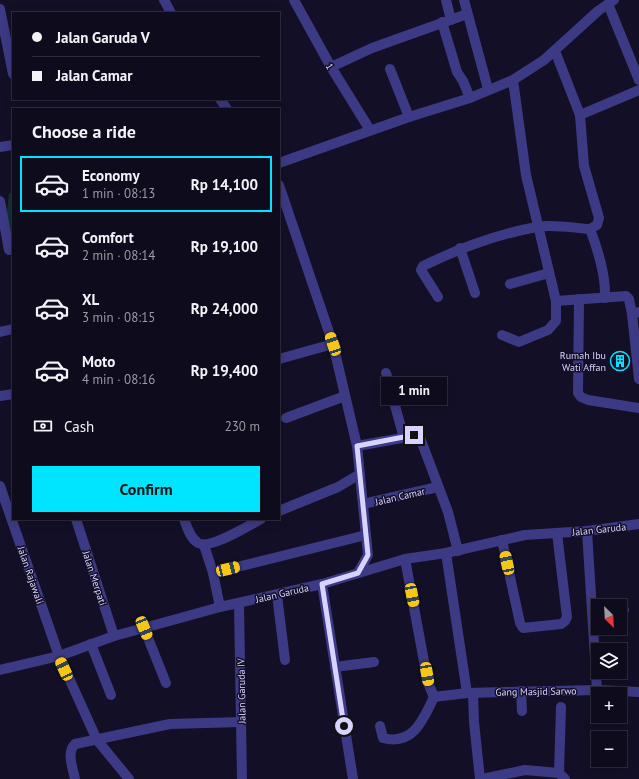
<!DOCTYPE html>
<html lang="en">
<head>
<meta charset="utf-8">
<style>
  body { margin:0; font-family:"PT Sans",sans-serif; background:#1c1929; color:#f1f3f6; height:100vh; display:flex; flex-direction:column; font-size:15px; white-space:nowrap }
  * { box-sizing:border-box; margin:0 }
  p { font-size:13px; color:#9b9ba3 }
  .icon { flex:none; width:22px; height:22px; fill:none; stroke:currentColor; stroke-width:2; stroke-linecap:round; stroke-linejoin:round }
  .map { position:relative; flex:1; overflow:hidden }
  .drawer { position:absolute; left:12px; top:108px; width:268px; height:412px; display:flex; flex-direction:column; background:#0e0b1c; border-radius:0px; box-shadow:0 2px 10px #0003,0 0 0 1px #2e2b3b }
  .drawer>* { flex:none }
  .banner { position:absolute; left:12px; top:12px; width:268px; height:88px; border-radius:0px; box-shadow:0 2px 10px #0003,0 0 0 1px #2e2b3b; display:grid; align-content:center; height:88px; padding:0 20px; background:#0e0b1c }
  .needle { width:26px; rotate:156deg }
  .controls { position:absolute; left:591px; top:599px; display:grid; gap:8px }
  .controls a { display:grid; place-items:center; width:36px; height:36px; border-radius:0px; background:#0e0b1c; box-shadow:0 2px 10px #0003,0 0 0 1px #2e2b3b; font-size:20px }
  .end { position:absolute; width:18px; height:18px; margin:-9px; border:5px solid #d9d4ff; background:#111; box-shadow:0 0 0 2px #111 }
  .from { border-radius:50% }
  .bubble { position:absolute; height:28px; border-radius:0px; background:#0e0b1c; box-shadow:0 2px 10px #0003,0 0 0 1px #2e2b3b; font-size:13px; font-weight:600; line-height:28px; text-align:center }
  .car { position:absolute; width:12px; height:24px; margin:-12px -6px; border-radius:5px; box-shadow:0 0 3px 1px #0007; background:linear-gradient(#f5c518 24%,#345 0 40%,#f5c518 0 76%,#345 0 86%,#f5c518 0) }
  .banner b { display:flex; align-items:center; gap:14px; height:38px; font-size:15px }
  .banner b+b { border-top:1px solid #2e2b3b }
  .banner i { width:10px; height:10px; background:#f1f3f6 }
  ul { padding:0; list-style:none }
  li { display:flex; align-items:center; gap:12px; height:56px; margin:0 8px 6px; padding:0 12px; border:2px solid transparent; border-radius:0px }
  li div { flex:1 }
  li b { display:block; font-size:15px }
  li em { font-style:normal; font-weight:600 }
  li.current { border-color:#00e5ff }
  li>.icon { width:36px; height:36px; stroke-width:1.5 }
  h2 { padding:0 20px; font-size:18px; line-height:48px }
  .pay { display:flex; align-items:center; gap:10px; height:44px; padding:0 20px; font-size:15px }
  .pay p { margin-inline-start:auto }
  .cta { display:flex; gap:8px; margin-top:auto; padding:8px 20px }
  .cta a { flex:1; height:46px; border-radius:0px; background:#00e5ff; color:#111; font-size:16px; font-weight:600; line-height:46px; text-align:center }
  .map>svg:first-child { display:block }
  .green { fill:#12302f }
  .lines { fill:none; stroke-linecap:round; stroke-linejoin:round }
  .minor { stroke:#3d3a85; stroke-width:10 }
  .route { stroke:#d9d4ff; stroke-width:5 }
  .labels { text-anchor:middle; stroke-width:3; stroke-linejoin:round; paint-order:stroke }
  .street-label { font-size:10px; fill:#d9d4ff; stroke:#130f26 }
  .poi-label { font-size:10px; fill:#d9d4ff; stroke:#130f26; text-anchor:end }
</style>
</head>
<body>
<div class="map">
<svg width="639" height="779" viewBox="0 0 639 779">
  <rect width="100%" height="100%" fill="#130f26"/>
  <path class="green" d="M13,192V238L6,222L9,193Z"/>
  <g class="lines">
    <g class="minor">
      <path d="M164,0L171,13"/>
      <path d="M294,0L331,67L370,130"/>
      <path d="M446,0L451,20"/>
      <path d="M464,0L488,89"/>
      <path d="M608,4L639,80"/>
      <path d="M0,9L13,74"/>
      <path d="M442,22L457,72L463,81L470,98"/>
      <path d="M555,51L580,115"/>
      <path d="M331,67L372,48L467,14"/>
      <path d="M390,69L409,117"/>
      <path d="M513,80L526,175L556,301L626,296L629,299L632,314"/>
      <path d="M220,99L227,109"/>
      <path d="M0,147L13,145"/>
      <path d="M279,163L409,117L470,98L513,80L544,60L598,11L614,0"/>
      <path d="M279,185L333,344L357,446L368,555L358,573"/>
      <path d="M0,201L9,250"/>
      <path d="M590,229C598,250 606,275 605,298"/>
      <path d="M460,248L475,293"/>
      <path d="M510,284L549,273"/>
      <path d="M438,297L421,270L423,266C460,248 497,234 537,227C554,224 573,228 590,229L597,225L599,218L584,166L580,115L639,90"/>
      <path d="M579,299L578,393L581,397L588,400L639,408"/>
      <path d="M639,312L632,314L639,379"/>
      <path d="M0,332L13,329"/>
      <path d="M502,335L519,342L548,330L556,321V301"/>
      <path d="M279,359L333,344"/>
      <path d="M386,373L404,438"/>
      <path d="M0,396L13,394"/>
      <path d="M286,418L345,396"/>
      <path d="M357,446L419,435L448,512L458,551"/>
      <path d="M0,486L59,656L97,740L129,779"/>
      <path d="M363,504L438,487"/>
      <path d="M279,511L338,487L360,474"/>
      <path d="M76,519L114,636"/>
      <path d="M184,519C187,527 190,538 198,543C210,550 249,525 261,519"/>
      <path d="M587,531L597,690"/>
      <path d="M502,540L520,623L523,628L561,624L565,621L567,617L557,533"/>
      <path d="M204,545L213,573"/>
      <path d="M446,553L467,693"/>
      <path d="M405,559L428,683L434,697"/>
      <path d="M322,584L353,779"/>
      <path d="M277,595L285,660"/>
      <path d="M239,604L242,779"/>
      <path d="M220,607L213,573L366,535"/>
      <path d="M620,611L624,610"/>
      <path d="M144,628L166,683"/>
      <path d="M91,644L111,695"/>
      <path d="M335,667L374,662"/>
      <path d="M0,670L59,656L114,636L144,628L220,607L322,584L405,559L446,553L525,535L587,531L639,524"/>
      <path d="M521,691L522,711"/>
      <path d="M473,693L474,722L480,779"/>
      <path d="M434,697L467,693L504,692L597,690L639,692"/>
      <path d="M380,726L383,738C413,746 423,720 434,697"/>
      <path d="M559,773L561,707"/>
      <path d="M75,779C73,768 66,753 75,744L170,724L242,722"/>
      <path d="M482,779L525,770L559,773L565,779"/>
    </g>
  </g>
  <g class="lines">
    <path class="route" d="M344,726L322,584L358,573L368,555L357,446L414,435"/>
  </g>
  <defs>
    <g id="building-ring" transform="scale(1)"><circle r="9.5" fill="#130f26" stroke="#00e5ff" stroke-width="1.5"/><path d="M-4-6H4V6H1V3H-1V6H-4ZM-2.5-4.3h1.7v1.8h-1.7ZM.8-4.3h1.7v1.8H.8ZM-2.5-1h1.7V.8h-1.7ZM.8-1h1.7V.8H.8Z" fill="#00e5ff"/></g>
  </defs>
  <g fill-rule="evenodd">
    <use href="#building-ring" x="620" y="361"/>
  </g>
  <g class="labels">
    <g class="street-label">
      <text transform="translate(330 66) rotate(60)" y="4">1</text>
      <text transform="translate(400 496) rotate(-13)" y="4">Jalan Camar</text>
      <text transform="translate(599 529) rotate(-6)" y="4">Jalan Garuda</text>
      <text transform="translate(31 575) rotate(71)" y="4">Jalan Rajawali</text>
      <text transform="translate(95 578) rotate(72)" y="4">Jalan Merpati</text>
      <text transform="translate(282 593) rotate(-13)" y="4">Jalan Garuda</text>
      <text transform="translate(241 691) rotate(-91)" y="4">Jalan Garuda IV</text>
      <text transform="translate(536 691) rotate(-1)" y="4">Gang Masjid Sarwo</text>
    </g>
    <g class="poi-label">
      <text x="606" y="359">Rumah Ibu<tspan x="606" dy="12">Wati Affan</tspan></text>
    </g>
  </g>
</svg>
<div class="controls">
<a><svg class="needle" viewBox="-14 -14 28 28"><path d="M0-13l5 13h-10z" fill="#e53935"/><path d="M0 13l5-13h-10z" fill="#9b9ba3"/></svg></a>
<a><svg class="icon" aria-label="layers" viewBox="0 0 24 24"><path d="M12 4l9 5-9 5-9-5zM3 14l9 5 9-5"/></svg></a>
<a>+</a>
<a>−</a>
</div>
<i class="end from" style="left:344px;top:726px"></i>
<i class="end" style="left:414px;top:435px"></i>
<div class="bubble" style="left:381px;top:377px;width:66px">1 min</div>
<i class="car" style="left:333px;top:344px;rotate:341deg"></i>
<i class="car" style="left:507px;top:563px;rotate:348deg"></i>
<i class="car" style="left:228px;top:569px;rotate:76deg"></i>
<i class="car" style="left:412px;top:595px;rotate:169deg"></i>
<i class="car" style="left:144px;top:628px;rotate:158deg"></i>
<i class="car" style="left:64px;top:669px;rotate:335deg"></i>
<i class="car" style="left:427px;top:674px;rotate:170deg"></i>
<div class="banner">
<b><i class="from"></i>Jalan Garuda V</b>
<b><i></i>Jalan Camar</b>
</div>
<section class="drawer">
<h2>Choose a ride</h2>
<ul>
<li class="current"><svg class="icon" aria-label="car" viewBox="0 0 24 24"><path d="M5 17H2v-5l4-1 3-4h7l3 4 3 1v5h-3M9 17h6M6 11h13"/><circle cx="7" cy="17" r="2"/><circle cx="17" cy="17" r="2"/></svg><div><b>Economy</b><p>1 min · 08:13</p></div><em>Rp 14,100</em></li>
<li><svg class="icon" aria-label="car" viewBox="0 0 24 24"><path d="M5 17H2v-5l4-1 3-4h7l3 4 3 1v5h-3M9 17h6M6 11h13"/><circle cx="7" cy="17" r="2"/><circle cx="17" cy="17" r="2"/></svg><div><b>Comfort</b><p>2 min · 08:14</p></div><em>Rp 19,100</em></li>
<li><svg class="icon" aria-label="car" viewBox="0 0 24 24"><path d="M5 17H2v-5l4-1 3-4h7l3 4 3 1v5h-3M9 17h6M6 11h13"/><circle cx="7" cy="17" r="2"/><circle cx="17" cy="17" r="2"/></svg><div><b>XL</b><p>3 min · 08:15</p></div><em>Rp 24,000</em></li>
<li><svg class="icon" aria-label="car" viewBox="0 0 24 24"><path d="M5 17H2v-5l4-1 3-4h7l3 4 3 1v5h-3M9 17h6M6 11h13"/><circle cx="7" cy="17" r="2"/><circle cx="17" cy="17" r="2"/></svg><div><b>Moto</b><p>4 min · 08:16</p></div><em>Rp 19,400</em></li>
</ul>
<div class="pay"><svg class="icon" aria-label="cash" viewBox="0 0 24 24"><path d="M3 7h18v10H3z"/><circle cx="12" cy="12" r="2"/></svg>Cash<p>230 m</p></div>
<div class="cta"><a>Confirm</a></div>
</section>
</div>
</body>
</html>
